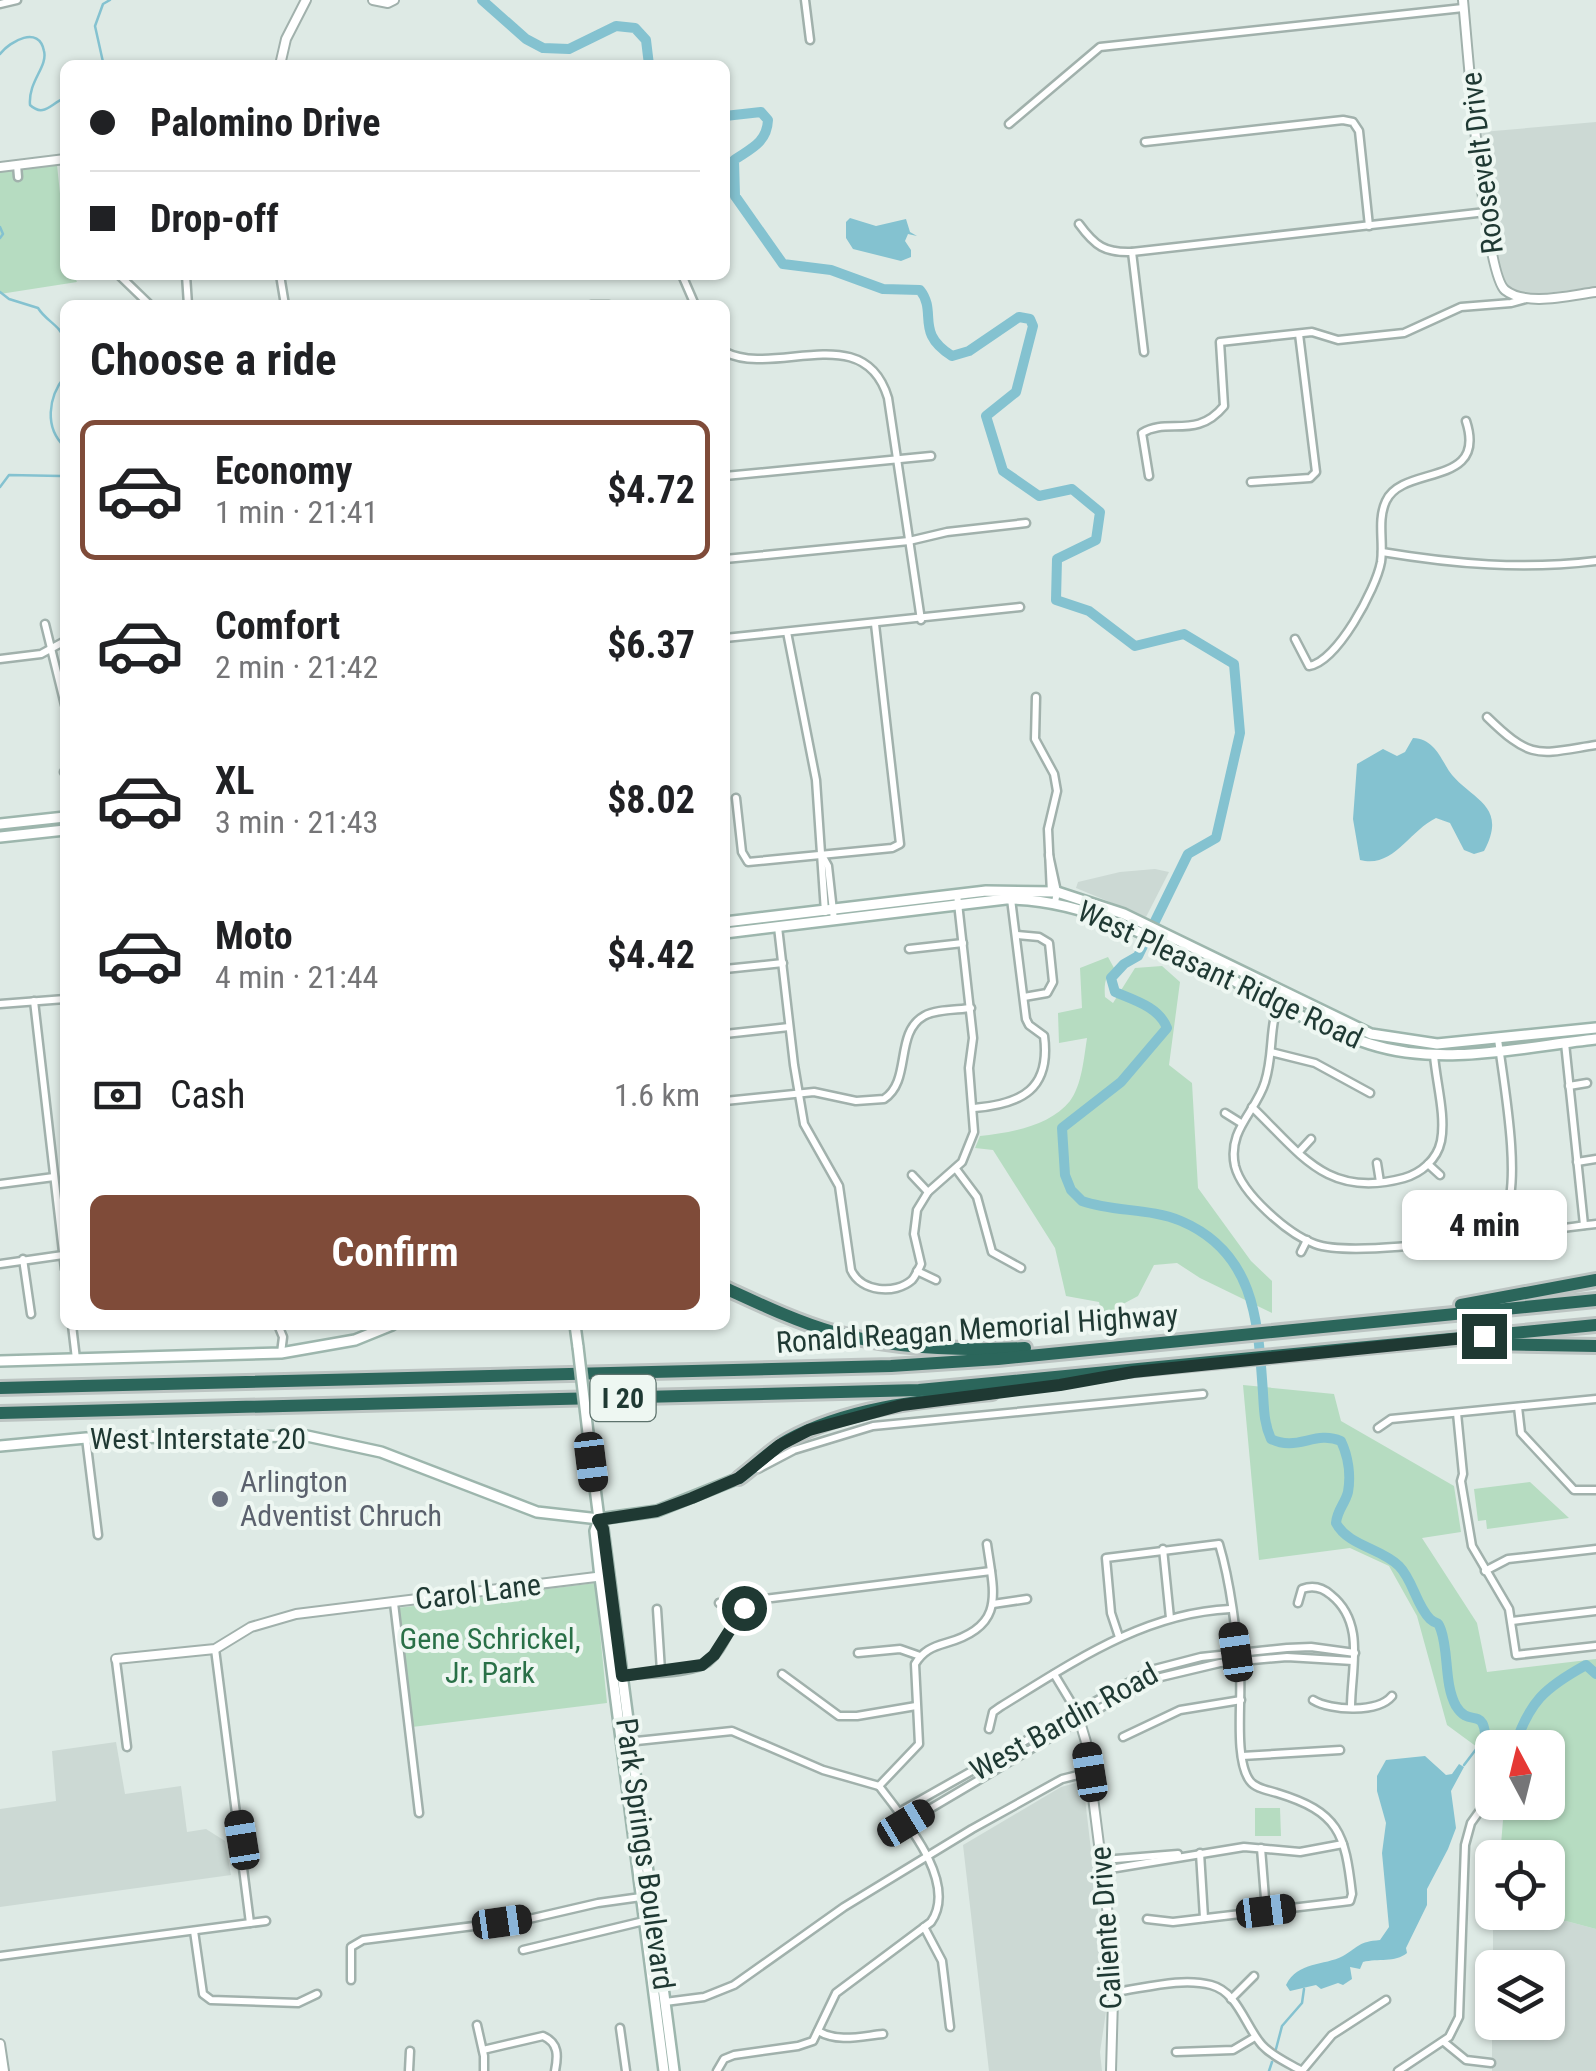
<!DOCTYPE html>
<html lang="en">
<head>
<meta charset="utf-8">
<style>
  body { margin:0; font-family:"Roboto Condensed",sans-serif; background:#f2f2f2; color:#202124; height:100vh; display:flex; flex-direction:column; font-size:38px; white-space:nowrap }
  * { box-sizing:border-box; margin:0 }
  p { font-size:32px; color:#757577 }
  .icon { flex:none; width:55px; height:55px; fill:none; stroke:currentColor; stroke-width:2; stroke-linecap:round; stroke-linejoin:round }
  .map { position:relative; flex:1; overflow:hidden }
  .panel { position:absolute; left:60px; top:300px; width:670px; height:1030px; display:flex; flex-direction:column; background:#fff; border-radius:15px; box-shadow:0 2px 8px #0004 }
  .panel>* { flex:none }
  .guide { position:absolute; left:60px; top:60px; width:670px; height:220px; border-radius:15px; box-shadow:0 2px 8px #0004; display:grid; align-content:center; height:220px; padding:0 30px; background:#fff }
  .needle { width:65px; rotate:353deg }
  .tools { position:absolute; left:1475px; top:1730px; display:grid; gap:20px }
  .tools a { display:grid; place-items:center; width:90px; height:90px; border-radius:15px; background:#fff; box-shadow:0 2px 8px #0004; font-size:50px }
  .end { position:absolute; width:45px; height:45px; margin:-22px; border:12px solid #1f3933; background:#fff; box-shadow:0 0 0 5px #fff }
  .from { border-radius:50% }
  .bubble { position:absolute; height:70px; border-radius:15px; background:#fff; box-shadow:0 2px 8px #0004; font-size:32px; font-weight:700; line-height:70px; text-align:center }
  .car { position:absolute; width:30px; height:60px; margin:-30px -15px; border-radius:12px; box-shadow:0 0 8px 2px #0007; background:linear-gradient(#222 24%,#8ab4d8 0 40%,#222 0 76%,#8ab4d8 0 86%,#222 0) }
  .guide b { display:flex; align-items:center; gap:35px; height:95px; font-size:38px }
  .guide b+b { border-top:2px solid #e0e0e0 }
  .guide i { width:25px; height:25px; background:#202124 }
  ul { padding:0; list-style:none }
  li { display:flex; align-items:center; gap:30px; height:140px; margin:0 20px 15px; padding:0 10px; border:5px solid transparent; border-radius:15px }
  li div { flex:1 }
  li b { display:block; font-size:38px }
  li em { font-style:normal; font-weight:700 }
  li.active { border-color:#7f4b39 }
  li>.icon { width:90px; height:90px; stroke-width:1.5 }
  h2 { padding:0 30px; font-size:45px; line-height:120px }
  .pay { display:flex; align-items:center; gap:25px; height:110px; padding:0 30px; font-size:38px }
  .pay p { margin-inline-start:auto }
  .action { display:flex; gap:20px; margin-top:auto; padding:20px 30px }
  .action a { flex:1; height:115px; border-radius:15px; background:#7f4b39; color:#fff; font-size:40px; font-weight:700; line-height:115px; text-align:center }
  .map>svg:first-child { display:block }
  .built { fill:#ccd9d4 }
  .green { fill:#b6dcc1 }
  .water { fill:#84c2d0 }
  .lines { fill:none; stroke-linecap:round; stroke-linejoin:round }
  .stream { stroke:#84c2d0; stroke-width:2.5 }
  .river { stroke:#84c2d0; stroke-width:10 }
  .minor-casing { stroke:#a1b1ac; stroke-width:11 }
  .tertiary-casing { stroke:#a1b1ac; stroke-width:12 }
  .secondary-casing { stroke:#9db6ad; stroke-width:14 }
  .motorway-casing { stroke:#bcc4c2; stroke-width:18 }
  .minor { stroke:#fff; stroke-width:6 }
  .tertiary { stroke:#fff; stroke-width:8 }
  .secondary { stroke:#fff; stroke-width:9 }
  .motorway { stroke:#2b665b; stroke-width:12 }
  .secondary-bridge-casing { stroke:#9db6ad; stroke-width:14; stroke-linecap:butt }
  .secondary-bridge { stroke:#fff; stroke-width:9 }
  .route { stroke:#1f3933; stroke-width:12 }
  .worship-dot { fill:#6b7280; stroke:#eef7f2; stroke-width:4 }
  .labels { text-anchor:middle; stroke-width:8; stroke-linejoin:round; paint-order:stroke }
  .shield { fill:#eef7f2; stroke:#5d726c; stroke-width:2.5 }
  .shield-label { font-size:28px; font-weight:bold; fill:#1f3933 }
  .street-label { font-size:30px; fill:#1f3933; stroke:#eef7f2 }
  .worship-label { font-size:30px; fill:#5b616d; stroke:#eef7f2; text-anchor:start }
  .park-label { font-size:30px; fill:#297047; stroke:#eef7f2 }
</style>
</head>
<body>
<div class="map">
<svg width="1596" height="2071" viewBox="0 0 1596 2071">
  <rect width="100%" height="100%" fill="#deeae5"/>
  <g class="built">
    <path d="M1596,122V287L1529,295L1517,291L1507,286L1496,262L1482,132Z"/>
    <path d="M1155,869L1169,872L1146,917L1076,888L1078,882L1120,872Z"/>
    <path d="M116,1742L125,1794L181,1786L187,1832L206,1829L225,1841L231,1875L0,1907V1809L56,1801L52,1751Z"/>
    <path d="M1083,1781L1108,1998L1100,2052L1102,2071H989L963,1845L1061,1787Z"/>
    <path d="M1493,1920L1566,1921L1596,1929V2071H1492V2008V2022H1548V1968L1493,1967Z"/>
  </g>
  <g class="green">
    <path d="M57,165L65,241V275H74L77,282L0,294V172Z"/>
    <path d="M1108,957L1114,968C1105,976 1104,984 1105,997L1113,1003L1135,968L1162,966L1180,982L1169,1065L1192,1083L1198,1188L1251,1261L1272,1281V1313L1200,1278L1177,1263L1154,1265L1138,1296L1123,1304L1124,1318L1114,1322L1103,1319L1099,1302L1066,1296L1055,1248L993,1150L975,1148L980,1136C1010,1133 1050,1126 1070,1101C1082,1085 1084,1057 1087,1038L1059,1043L1058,1013L1082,1008L1080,968Z"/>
    <path d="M1243,1385L1334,1394L1341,1421L1454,1486L1461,1532L1422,1538L1477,1623L1487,1672L1596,1659V1929L1566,1921L1493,1920L1494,1913L1548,1912V1858L1500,1857L1503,1820L1511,1803L1548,1802V1748H1492V1758L1447,1725L1417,1616L1389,1566L1350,1548L1259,1560Z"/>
    <path d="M1530,1482L1569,1518L1487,1529L1486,1520L1478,1521L1474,1489Z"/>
    <path d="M595,1583L607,1703L412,1727L397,1608Z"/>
    <path d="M1255,1808H1280L1281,1836H1255Z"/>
  </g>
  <g class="water">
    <path d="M850,218L876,226L906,219L910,232L917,236L908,234L905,241L911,250V257L901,261L853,249L846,238V222Z"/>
    <path d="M1413,738C1431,739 1438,752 1446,766C1464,799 1511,801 1484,851L1474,854L1464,850L1450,823L1436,818C1409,831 1393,869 1360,860L1353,819L1357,764L1383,749L1397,756L1405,752Z"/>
    <path d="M1425,1756L1446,1775L1452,1774L1459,1764L1464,1767L1451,1791L1456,1828L1448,1849L1427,1889V1905L1406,1948L1407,1953C1395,1963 1378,1958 1363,1962L1360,1969L1350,1967L1352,1979L1343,1985L1338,1983L1321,1989L1316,1985L1290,1991L1286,1985C1298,1961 1324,1966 1343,1956C1360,1946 1358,1942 1380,1940L1389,1927L1382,1853L1386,1823L1377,1791V1776L1386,1760Z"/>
  </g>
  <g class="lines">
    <g class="stream">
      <path d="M0,54C10,41 39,25 44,51C48,67 28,81 30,105C44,118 51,103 65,98"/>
      <path d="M90,65L103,62L95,26L103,4L110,0"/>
      <path d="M0,227L3,234L0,238"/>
      <path d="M0,292L9,299L38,308C46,321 60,325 65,340"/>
      <path d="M65,376C48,397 44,428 65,447"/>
      <path d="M0,487L9,475L61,476L65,471"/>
      <path d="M1464,1765L1477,1748L1486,1750"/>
      <path d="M1276,2049L1282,2026L1302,2003L1304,1989"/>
      <path d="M1269,2071L1272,2062"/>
    </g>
    <g class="river">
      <path d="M482,0L526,39L543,48L569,49L616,26L635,28L646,40L649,65"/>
      <path d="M725,116L761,112L768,120C767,143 750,149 734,160L735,196L783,264L831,270L883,289L920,290C938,313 914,332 952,356L969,351L1019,317L1030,319L1033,326L1016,392L986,416L1003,471L1039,496L1072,489L1100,512L1096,540L1057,559L1056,600L1089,611L1135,646L1184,634L1234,664L1240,733L1216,838L1188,854L1138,956L1124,964L1111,978L1115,992C1134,1000 1159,1007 1167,1028L1121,1082L1062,1128L1065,1175L1071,1190L1082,1201C1113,1212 1150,1208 1181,1221C1256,1253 1258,1323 1263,1393C1264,1409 1264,1424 1271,1439C1297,1452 1315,1430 1341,1441C1348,1456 1351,1475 1348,1492C1345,1504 1337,1510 1336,1523C1348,1546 1381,1548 1399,1566C1413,1580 1416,1605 1430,1619C1438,1626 1437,1619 1441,1630C1449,1653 1444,1684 1456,1706C1471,1731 1486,1700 1486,1750L1492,1752"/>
      <path d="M1514,1748C1529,1702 1544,1688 1586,1665L1596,1674"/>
    </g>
    <g class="minor-casing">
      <g id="minor">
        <path d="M805,0L810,40"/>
        <path d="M0,4L17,0"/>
        <path d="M1009,124L1100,47L1463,8"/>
        <path d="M1145,142L1343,120L1353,122L1359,131L1369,226"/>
        <path d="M17,165L18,177"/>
        <path d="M1079,224C1095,246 1105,253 1132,252L1486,212"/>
        <path d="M1132,252L1144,352"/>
        <path d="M119,275L150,305"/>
        <path d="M186,275L188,305"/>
        <path d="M280,275L285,305"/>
        <path d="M682,275L695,305"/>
        <path d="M591,305H609"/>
        <path d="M725,352C775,378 864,318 888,398L921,620"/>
        <path d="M725,476L931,456"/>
        <path d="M1149,476L1142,433C1168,417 1196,440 1224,406L1220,342L1312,332L1338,340L1404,333L1461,307L1511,303L1526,299"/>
        <path d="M1251,482L1310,478L1316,472L1299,334"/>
        <path d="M1382,552C1454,564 1523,570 1596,561"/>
        <path d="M725,559L909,541L947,532L1026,523"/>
        <path d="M45,624L65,705"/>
        <path d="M787,632L816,780L825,912"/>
        <path d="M725,638L1020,607"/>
        <path d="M1295,639L1309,666C1337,662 1376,589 1381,562C1384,542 1377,520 1386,501C1403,464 1488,488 1466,421"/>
        <path d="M0,659L41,654L65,641"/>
        <path d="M1036,697L1035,739L1054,774L1057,791L1048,829L1051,893"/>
        <path d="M1487,717C1532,761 1538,754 1596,745"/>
        <path d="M64,772H65"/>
        <path d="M736,798L742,852L748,862L892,848L900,844L875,624"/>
        <path d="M1049,855L1057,892L1055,902"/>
        <path d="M823,857L828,866L834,920"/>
        <path d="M778,927L794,1065L804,1124L839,1186L851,1270C861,1292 895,1295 912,1280C914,1278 920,1267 921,1264L914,1234L917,1210L928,1192L962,1162L974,1132L969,1068L973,1038L957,894"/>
        <path d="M1017,935L1039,937L1049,943L1053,982L1047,993L1024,997"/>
        <path d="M909,949L963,943"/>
        <path d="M725,969L783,963"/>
        <path d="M1283,993C1267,1026 1275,1050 1265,1082C1256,1112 1227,1130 1235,1166C1242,1194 1288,1234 1315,1244C1345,1255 1452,1244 1482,1233C1491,1229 1500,1222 1505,1213C1522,1180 1503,1079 1498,1039"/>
        <path d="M34,1001L65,1269"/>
        <path d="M0,1004L65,999"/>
        <path d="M725,1034L789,1027"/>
        <path d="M1565,1043L1584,1225"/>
        <path d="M1271,1052L1315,1063L1370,1093"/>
        <path d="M1569,1086L1587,1083"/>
        <path d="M725,1101L814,1092L856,1101L884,1099C912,1081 894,1033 924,1016C936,1009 957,1010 971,1008"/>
        <path d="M1252,1107C1301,1154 1327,1199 1404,1178C1421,1173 1437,1160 1441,1141C1446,1115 1436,1082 1434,1055"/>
        <path d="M974,1108C1022,1104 1051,1089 1044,1036L1029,1025L1026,1019L1011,899"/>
        <path d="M1225,1113L1241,1123"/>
        <path d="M1299,1152L1311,1139"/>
        <path d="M1577,1162L1596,1159"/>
        <path d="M1377,1163L1380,1182"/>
        <path d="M1428,1164L1440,1175"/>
        <path d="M956,1169L977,1197L992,1252L1021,1268"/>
        <path d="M912,1175L928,1192"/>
        <path d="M0,1184L54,1177"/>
        <path d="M1506,1211C1536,1239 1559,1227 1596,1224"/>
        <path d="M1301,1252L1307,1240"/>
        <path d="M23,1259L31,1314"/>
        <path d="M0,1264L63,1255"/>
        <path d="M917,1271L936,1280"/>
        <path d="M72,1325L76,1359"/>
        <path d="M278,1325L283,1337L281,1353"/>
        <path d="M1518,1407L1521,1433L1574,1490H1596"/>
        <path d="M1457,1413L1463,1474L1461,1481L1472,1546L1509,1609L1516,1655L1596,1646"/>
        <path d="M1378,1428L1391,1419L1596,1399"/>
        <path d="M86,1438L98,1535"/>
        <path d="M758,1469L794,1450L873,1426L1203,1394"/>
        <path d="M1163,1549L1170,1618"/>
        <path d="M1485,1571L1508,1559L1596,1549"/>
        <path d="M394,1603L419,1813"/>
        <path d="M719,1603L737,1615"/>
        <path d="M1298,1603L1302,1589C1313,1585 1322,1587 1331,1595C1366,1623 1351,1669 1351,1707"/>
        <path d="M993,1604L1027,1599"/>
        <path d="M657,1609L661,1671"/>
        <path d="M1512,1621L1596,1611"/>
        <path d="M1119,1637L1111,1613L1106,1558L1219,1544C1231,1584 1236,1632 1240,1674C1242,1701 1234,1760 1250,1781C1256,1789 1268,1790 1277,1793C1339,1812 1345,1833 1352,1894L1350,1901L1342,1902L1173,1922L1147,1919"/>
        <path d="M215,1649L250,1923"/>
        <path d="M858,1653L900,1649L920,1656"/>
        <path d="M116,1661L127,1747"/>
        <path d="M782,1674L839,1716H857L916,1706"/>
        <path d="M1054,1674L1077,1712"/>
        <path d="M622,1676C643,1673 692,1674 708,1662C729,1645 729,1616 756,1600L991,1571"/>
        <path d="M1313,1700C1331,1711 1378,1713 1392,1696"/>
        <path d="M989,1729L993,1712L1000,1707C1072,1663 1143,1613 1230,1609"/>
        <path d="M1123,1737L1180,1710L1241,1700"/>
        <path d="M627,1742L732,1731L823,1770L879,1786"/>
        <path d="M1242,1756L1340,1750"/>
        <path d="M879,1786L919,1744L915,1664C923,1651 932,1647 946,1643C1006,1626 994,1594 987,1544"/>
        <path d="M899,1812L1151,1670L1201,1657L1287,1648L1311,1647L1355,1653"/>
        <path d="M906,1823L1112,1701L1161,1677L1220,1663L1287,1657L1353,1661"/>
        <path d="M1261,1848L1266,1911"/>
        <path d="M1200,1853L1204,1918"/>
        <path d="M1103,1860L1178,1854"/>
        <path d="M1104,1870L1244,1847L1300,1852L1343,1844"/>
        <path d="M924,1927L942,1961L950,2027"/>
        <path d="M194,1931L203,1994L211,2000L298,2003L317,1994"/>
        <path d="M523,1950L644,1921"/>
        <path d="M0,1956L266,1921"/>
        <path d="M351,1980V1947L363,1940L529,1919L598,1903L641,1897"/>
        <path d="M1115,1992C1145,1988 1182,1977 1211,1985C1238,1992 1245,2026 1262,2045C1272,2056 1288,2063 1302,2071L1332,2035L1386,2000"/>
        <path d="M1231,1999L1254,1976"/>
        <path d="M665,2002L704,1997L734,1985L844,1907L972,1829L1062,1779L1090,1772"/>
        <path d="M477,2025L484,2056V2071"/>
        <path d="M620,2028L626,2071"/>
        <path d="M818,2031C838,2043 862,2036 883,2034"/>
        <path d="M1444,2042L1466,2060L1491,2063"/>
        <path d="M483,2050L543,2036C559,2043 558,2056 555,2071"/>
        <path d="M1176,2052L1233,2050L1255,2037"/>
        <path d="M409,2071L410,2051"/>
        <path d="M717,2071L724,2059L734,2055L798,2046L813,2041L836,1993L931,1922C959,1882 903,1818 879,1786"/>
        <path d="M1398,2071L1449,2037L1459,2017L1465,1845L1471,1823L1486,1802"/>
      </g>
    </g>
    <g class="tertiary-casing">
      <g id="tertiary">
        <path d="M373,0L388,3L394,0"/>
        <path d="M1463,0C1467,41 1484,273 1505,290C1526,307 1571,295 1596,292"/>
        <path d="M280,65L286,39L306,0"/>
        <path d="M0,167L65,159"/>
        <path d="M116,1659L215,1649L251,1627L296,1614L604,1576"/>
        <path d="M1077,1712L1086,1742L1114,1963L1111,2071"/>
        <path d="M0,2044L4,2071"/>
      </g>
    </g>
    <g class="secondary-casing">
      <g id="secondary">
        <path d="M0,824L65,817"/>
        <path d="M0,837L65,830"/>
        <path d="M725,922L986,891L1057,892L1124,914L1371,1034L1437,1044L1596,1028"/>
        <path d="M725,933L1006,899C1132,898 1250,1007 1370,1044C1442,1067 1522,1047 1596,1039"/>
        <path d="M575,1325L578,1347"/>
        <path d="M0,1361L281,1353L355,1340L392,1325"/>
        <path d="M588,1433L599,1519L603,1529L674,2071"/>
        <path d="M0,1446L86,1438L307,1436L381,1452L537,1512L599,1519L657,1511L739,1478"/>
        <path d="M599,1519L595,1531L600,1577L664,2071"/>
      </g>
    </g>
    <g class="motorway-casing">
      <g id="motorway">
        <path d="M725,1288C760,1304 795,1321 833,1332C893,1349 962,1351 1025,1348"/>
        <path d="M1461,1305L1596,1280"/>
        <path d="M1486,1344L1596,1346"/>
        <path d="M0,1388L891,1366L998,1359L1596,1300"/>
        <path d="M0,1413L919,1390L1596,1325"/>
        <path d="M739,1478C756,1466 770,1450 788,1440C848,1407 924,1400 992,1393"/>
      </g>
    </g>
    <use href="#minor" class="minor"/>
    <use href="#tertiary" class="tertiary"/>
    <use href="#secondary" class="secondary"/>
    <use href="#motorway" class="motorway"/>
    <g class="secondary-bridge-casing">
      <path id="secondary-bridge" d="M578,1347L588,1433"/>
    </g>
    <use href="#secondary-bridge" class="secondary-bridge"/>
  </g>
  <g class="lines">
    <path class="route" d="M744,1608L714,1655L702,1665L622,1676L603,1529L598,1520L657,1511L692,1498L739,1478L780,1445L809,1430L902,1405L1060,1385L1133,1372L1484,1336"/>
  </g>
  <circle class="worship-dot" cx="220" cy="1499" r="10"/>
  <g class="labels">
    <rect class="shield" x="590.5" y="1375" width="65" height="46" rx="8"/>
    <g class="shield-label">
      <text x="623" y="1408">I 20</text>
    </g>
    <g class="street-label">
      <text transform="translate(1482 163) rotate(-97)" y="10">Roosevelt Drive</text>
      <text transform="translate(1220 975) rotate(25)" y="10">West Pleasant Ridge Road</text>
      <text transform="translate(977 1329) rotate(-4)" y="10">Ronald Reagan Memorial Highway</text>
      <text x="198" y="1449">West Interstate 20</text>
      <text transform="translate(478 1592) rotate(-7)" y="10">Carol Lane</text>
      <text transform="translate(1064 1722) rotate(-29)" y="10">West Bardin Road</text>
      <text transform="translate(645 1854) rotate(82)" y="10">Park Springs Boulevard</text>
      <text transform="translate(1106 1928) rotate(-94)" y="10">Caliente Drive</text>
    </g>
    <g class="worship-label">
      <text x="240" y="1492">Arlington<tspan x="240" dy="34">Adventist Chruch</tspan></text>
    </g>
    <g class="park-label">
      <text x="490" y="1649">Gene Schrickel,<tspan x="490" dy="34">Jr. Park</tspan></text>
    </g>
  </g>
</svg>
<div class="tools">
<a><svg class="needle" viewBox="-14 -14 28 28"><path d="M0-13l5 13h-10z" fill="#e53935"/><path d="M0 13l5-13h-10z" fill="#757577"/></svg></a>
<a><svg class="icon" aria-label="locate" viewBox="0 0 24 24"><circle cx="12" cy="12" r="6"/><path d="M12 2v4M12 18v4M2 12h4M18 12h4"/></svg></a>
<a><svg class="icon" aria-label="layers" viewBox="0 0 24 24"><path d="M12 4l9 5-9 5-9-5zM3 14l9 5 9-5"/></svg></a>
</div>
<i class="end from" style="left:744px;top:1608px"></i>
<i class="end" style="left:1484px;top:1336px"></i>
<div class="bubble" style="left:1402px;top:1190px;width:165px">4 min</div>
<i class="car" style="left:591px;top:1462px;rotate:173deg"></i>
<i class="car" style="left:1236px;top:1652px;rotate:352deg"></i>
<i class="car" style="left:1090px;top:1772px;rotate:351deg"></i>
<i class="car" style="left:906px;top:1823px;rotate:59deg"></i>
<i class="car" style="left:242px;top:1840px;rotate:351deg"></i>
<i class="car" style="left:1266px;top:1911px;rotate:83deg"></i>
<i class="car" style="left:502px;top:1922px;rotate:82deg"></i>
<div class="guide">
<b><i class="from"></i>Palomino Drive</b>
<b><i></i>Drop-off</b>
</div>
<section class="panel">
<h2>Choose a ride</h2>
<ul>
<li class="active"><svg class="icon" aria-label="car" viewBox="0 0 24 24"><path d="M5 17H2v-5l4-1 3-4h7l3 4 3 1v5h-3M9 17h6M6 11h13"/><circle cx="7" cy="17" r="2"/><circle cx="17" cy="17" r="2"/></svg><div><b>Economy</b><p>1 min · 21:41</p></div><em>$4.72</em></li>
<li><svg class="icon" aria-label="car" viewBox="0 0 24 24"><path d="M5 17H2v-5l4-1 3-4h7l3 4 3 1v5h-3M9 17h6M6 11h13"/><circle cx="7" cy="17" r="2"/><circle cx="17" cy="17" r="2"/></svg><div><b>Comfort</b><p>2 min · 21:42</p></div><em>$6.37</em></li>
<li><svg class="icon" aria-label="car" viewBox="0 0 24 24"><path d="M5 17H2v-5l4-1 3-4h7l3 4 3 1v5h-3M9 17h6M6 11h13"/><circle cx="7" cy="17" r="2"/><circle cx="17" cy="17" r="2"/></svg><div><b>XL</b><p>3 min · 21:43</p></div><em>$8.02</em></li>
<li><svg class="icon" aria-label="car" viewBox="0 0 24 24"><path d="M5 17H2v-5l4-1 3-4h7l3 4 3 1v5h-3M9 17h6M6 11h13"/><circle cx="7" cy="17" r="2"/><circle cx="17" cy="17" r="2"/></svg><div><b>Moto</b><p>4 min · 21:44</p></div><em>$4.42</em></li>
</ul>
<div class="pay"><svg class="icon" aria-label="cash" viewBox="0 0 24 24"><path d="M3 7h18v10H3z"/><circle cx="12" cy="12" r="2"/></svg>Cash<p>1.6 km</p></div>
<div class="action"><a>Confirm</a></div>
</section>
</div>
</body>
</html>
